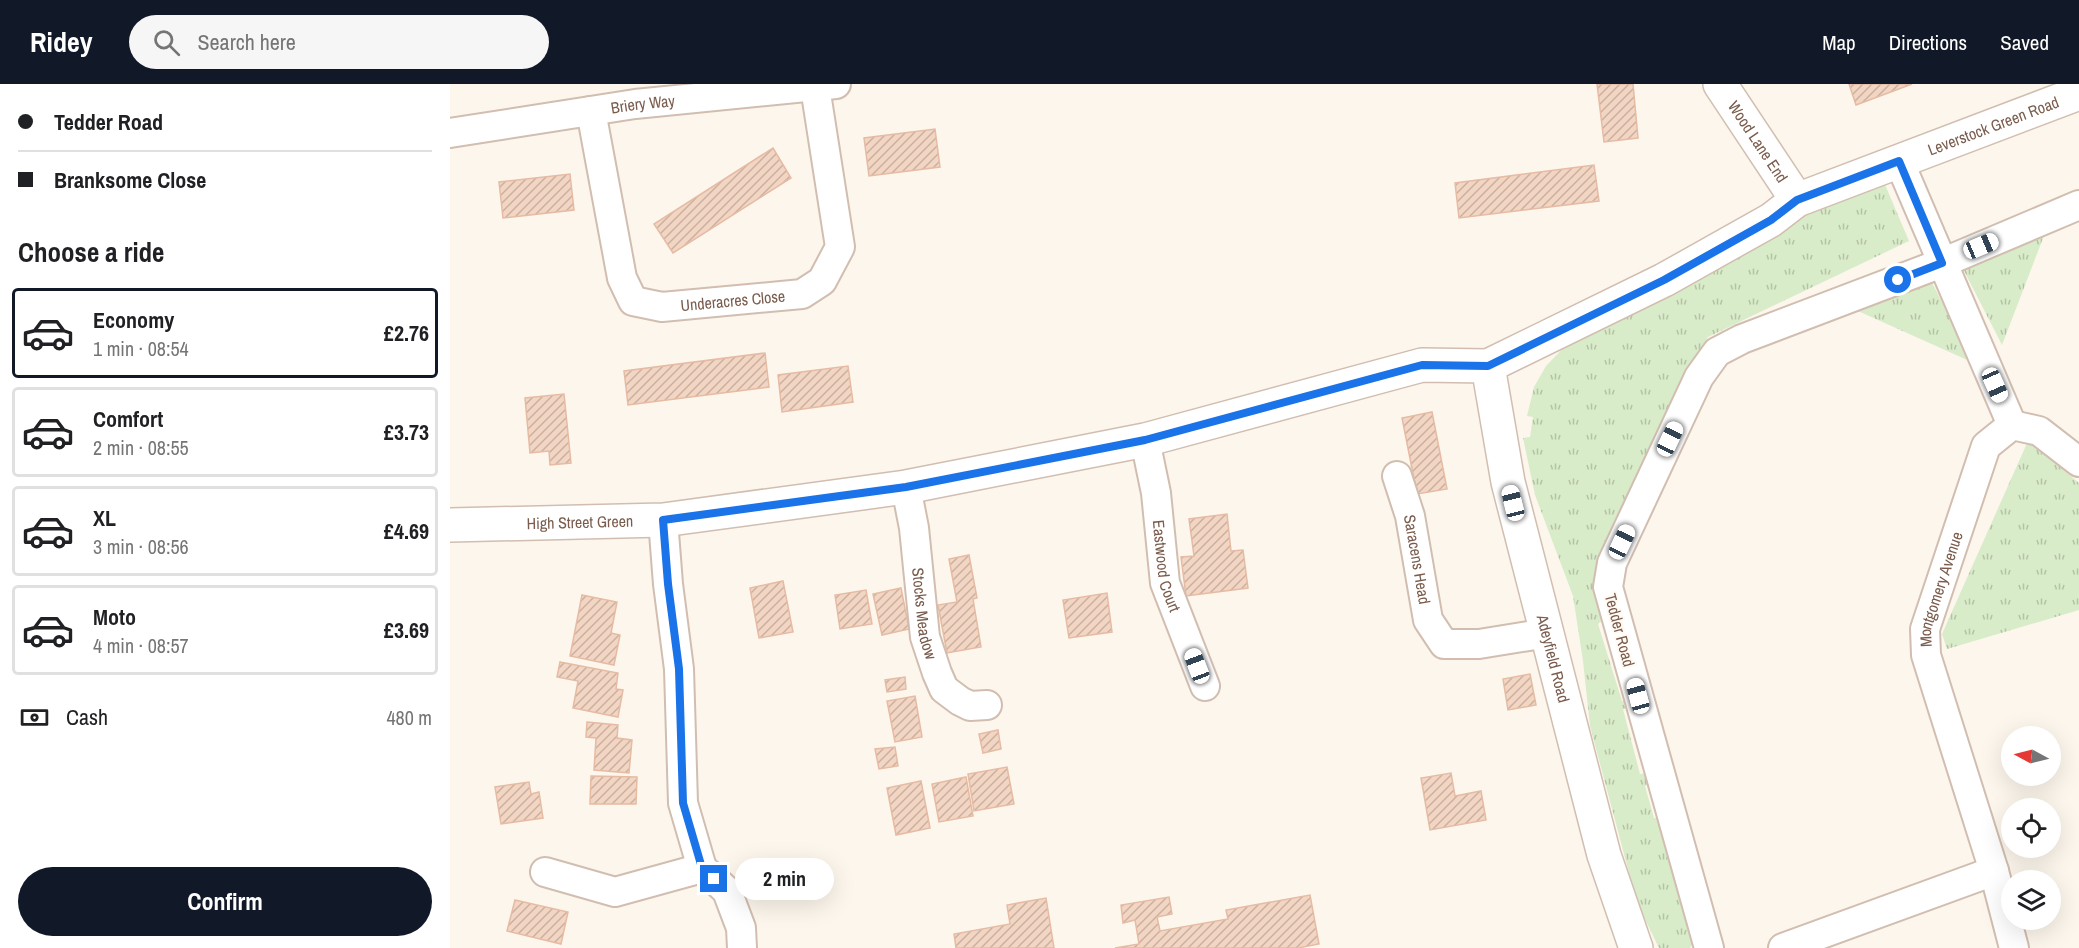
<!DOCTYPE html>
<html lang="en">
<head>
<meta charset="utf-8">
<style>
  body { margin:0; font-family:"Archivo Narrow",sans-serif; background:#f6f6f6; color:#202124; height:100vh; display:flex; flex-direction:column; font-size:22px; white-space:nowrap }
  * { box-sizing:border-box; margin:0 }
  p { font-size:20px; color:#757577 }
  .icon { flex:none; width:33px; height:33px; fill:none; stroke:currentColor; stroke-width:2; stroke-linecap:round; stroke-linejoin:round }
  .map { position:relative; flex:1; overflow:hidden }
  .drawer { display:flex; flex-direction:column; background:#fff; width:450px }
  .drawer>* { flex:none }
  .banner { display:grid; align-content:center; height:132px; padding:0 18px; background:#fff }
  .needle { width:39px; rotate:277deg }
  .buttons { position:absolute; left:1551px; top:642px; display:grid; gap:12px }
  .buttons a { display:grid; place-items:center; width:60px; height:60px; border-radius:50%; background:#fff; box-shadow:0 6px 24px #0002; font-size:30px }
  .end { position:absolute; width:27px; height:27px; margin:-14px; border:8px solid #1a73e8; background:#fff; box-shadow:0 0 0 3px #fff }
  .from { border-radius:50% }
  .bubble { position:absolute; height:42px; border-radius:21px; background:#fff; box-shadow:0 6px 24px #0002; font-size:20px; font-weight:800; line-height:42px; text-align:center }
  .car { position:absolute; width:18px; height:36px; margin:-18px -9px; border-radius:8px; box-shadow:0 0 4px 2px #0007; background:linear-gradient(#fff 24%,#345 0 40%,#fff 0 76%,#345 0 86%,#fff 0) }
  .banner b { display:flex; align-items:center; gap:21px; height:57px; font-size:22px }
  .banner b+b { border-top:2px solid #e0e0e0 }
  .banner i { width:15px; height:15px; background:#202124 }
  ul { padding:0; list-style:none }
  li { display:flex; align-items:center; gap:18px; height:90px; margin:0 12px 9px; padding:0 6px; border:3px solid #e0e0e0; border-radius:6px }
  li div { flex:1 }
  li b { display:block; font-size:22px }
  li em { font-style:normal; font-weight:800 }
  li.active { border-color:#111827 }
  li>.icon { width:54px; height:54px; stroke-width:1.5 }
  h2 { padding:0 18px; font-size:27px; line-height:72px }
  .pay { display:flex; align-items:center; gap:15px; height:66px; padding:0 18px; font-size:22px }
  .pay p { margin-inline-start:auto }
  .cta { display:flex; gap:12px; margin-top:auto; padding:12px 18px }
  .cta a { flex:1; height:69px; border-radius:36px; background:#111827; color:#fff; font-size:24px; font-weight:800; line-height:69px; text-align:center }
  header { display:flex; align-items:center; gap:36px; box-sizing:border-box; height:84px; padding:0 30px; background:#111827; color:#fff }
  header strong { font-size:28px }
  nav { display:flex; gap:33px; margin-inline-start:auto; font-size:21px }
  .search { width:420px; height:54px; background:#f6f6f6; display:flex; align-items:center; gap:15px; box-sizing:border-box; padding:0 21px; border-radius:33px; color:#757577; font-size:22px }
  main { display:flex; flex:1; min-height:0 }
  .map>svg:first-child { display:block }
  .grass { fill:url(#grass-tufts) }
  .building { fill:url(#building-hatch); stroke:#e6bba3; stroke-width:1.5 }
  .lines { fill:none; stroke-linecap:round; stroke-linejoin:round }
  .minor-casing { stroke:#d1beb0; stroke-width:32 }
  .tertiary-casing { stroke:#d1beb0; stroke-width:36 }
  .minor { stroke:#fff; stroke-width:28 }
  .tertiary { stroke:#fff; stroke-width:33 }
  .route { stroke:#1a73e8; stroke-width:8 }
  .labels { text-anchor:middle; stroke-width:4.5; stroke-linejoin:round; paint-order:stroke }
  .street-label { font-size:16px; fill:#7a5c4d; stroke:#fffaf3 }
</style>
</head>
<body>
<header>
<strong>Ridey</strong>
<div class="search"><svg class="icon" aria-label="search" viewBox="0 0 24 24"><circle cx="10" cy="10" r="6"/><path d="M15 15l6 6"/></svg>Search here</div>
<nav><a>Map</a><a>Directions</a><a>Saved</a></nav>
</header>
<main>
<section class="drawer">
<div class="banner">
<b><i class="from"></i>Tedder Road</b>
<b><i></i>Branksome Close</b>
</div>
<h2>Choose a ride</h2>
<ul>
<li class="active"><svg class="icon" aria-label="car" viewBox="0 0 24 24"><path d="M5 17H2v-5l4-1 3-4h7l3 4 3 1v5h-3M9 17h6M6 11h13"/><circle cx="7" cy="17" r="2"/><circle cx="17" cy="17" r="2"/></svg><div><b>Economy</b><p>1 min · 08:54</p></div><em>£2.76</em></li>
<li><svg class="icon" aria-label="car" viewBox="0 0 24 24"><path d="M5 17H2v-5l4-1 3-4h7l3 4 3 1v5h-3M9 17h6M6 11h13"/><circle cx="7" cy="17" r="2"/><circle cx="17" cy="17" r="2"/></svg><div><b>Comfort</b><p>2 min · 08:55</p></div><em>£3.73</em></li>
<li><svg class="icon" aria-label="car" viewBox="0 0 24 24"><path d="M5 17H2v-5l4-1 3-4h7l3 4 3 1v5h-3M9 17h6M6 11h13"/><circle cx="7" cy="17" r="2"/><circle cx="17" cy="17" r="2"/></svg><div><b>XL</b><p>3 min · 08:56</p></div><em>£4.69</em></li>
<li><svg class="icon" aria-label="car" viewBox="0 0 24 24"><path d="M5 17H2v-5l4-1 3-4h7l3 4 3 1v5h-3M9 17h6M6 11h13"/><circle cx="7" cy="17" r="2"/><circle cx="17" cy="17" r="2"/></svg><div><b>Moto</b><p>4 min · 08:57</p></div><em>£3.69</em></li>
</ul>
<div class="pay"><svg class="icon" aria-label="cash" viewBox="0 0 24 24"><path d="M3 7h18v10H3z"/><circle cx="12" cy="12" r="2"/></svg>Cash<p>480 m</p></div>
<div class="cta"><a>Confirm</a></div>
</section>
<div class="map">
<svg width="1629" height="864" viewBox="0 0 1629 864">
  <defs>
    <pattern id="grass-tufts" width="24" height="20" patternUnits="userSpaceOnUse" patternTransform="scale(1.5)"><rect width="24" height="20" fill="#d8ecc9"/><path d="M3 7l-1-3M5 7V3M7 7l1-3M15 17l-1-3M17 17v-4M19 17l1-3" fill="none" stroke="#b4c2a5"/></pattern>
    <pattern id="building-hatch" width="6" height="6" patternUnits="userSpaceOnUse" patternTransform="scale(1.5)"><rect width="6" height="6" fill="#f3d5c3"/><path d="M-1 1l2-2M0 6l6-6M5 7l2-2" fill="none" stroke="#cab0a1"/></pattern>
  </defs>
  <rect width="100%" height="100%" fill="#fdf6ec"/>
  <g class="grass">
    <path d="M1433,96L1459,157L1258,253L1222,324L1153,536L1148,540L1172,617H1178L1179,623L1173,625L1190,690L1197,689L1200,700L1195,702L1204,734H1210L1243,858L1240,864H1209L1187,819L1140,642L1133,577L1123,512L1085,411L1073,354L1080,353L1083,333L1077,332L1084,303L1096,282L1120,257L1356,121Z"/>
    <path d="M1595,149L1552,261L1511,181Z"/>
    <path d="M1479,193L1524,279L1399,223Z"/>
    <path d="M1578,357L1629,399V526L1497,565L1492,550Z"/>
  </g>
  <g class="building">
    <path d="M1147,0H1183L1188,54L1154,58Z"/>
    <path d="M1399,0H1462L1406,21Z"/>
    <path d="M485,45L490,83L419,92L414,54Z"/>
    <path d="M323,64L341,94L223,169L204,140Z"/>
    <path d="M1144,81L1149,117L1009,134L1005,99Z"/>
    <path d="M120,90L124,126L53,134L49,98Z"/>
    <path d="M315,269L319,303L178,321L174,287Z"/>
    <path d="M398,282L403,318L332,328L328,291Z"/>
    <path d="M114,310L121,379L100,381L99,367L80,369L75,314Z"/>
    <path d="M982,328L997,405L967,410L952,334Z"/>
    <path d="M777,430L781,467L793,466L798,504L736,512L731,473L744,472L739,435Z"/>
    <path d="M519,471L527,514L523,515L531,563L497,569L488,521L507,518L499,475Z"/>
    <path d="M333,497L343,548L309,554L300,504Z"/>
    <path d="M451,504L459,545L432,551L423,510Z"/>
    <path d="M416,506L422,540L390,545L385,511Z"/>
    <path d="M657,509L662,548L619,554L613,516Z"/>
    <path d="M132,511L167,518L161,549L170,551L164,581L120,572Z"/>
    <path d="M110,578L168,589L166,605L173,606L168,633L123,624L128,597L107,593Z"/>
    <path d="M1080,590L1086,621L1058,626L1053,595Z"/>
    <path d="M455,593L456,605L437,608L435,596Z"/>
    <path d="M465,612L472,653L445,658L437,617Z"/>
    <path d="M137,638L168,641L167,654L182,656L179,689L144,686L146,654L136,653Z"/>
    <path d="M548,646L551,665L533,669L529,650Z"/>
    <path d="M445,663L448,682L429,685L425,665Z"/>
    <path d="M557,683L564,720L524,727L518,690Z"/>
    <path d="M1001,689L1005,712L1031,707L1036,736L980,746L971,694Z"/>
    <path d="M141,692L187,693L186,720H140Z"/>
    <path d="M516,693L523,732L489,738L482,700Z"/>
    <path d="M471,697L480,744L446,751L437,704Z"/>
    <path d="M79,698L81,710L89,708L93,734L51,740L45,703Z"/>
    <path d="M860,811L869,860L848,864H665L689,860L685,836L673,839L671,821L719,813L722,830L707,833L710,847L778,835L776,826Z"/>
    <path d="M596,814L604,864H506L504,850L560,840L557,821Z"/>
    <path d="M65,816L118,828L111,860L57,847Z"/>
  </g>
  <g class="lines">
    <g class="minor-casing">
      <g id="minor">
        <path id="s1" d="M141,27L172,194L183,217L212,223L352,210L372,197L390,163L365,3"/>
        <path id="s2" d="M0,49L185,20L386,0"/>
        <path d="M1449,77L1562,341"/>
        <path id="s3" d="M695,356L706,409L715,499L755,602"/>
        <path id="s4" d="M947,392L960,432L978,536L994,560H1029L1097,549"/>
        <path id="s5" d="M456,403L464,444L475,553L487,589L494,605L510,617L520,622L537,621"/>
        <path d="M213,436L218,500L229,585L233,719L252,784L277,807L291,844L292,864"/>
        <path d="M95,788L165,808L252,784"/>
        <path d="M1259,864L1158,503L1162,479L1249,293L1267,268L1292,255L1492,179L1629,121"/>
        <path d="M1333,864L1544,787"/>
        <path id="s6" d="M1564,864L1544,787L1476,571L1475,545L1536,362L1562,341L1589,347L1629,378"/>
      </g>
    </g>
    <g class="tertiary-casing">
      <g id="tertiary">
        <path id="s7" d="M1270,0L1347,116"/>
        <path id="s8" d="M1038,282L1058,398L1154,771L1186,864"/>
        <path id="s9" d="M0,441L213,436L456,403L695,356L972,281L1038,282L1214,196L1321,136L1347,116L1629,9"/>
      </g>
    </g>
    <use href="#minor" class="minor"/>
    <use href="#tertiary" class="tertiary"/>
  </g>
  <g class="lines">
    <path class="route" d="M264,795L252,784L233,719L229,585L218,500L213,436L456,403L695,356L972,281L1038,282L1214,196L1321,136L1347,116L1449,77L1492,179L1448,196"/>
  </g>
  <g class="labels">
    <g class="street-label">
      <text dy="6" stroke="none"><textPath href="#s2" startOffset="195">Briery Way</textPath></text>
      <text dy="6" stroke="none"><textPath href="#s9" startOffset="1616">Leverstock Green Road</textPath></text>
      <text dy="6" stroke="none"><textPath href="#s7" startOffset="69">Wood Lane End</textPath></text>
      <text dy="6" stroke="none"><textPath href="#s1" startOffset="296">Underacres Close</textPath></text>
      <text dy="6" stroke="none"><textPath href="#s9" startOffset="130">High Street Green</textPath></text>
      <text dy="6" stroke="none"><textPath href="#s4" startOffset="86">Saracens Head</textPath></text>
      <text dy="6" stroke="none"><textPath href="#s3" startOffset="128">Eastwood Court</textPath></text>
      <text dy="6" stroke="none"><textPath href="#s6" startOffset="374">Montgomery Avenue</textPath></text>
      <text dy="6" stroke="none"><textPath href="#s5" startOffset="128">Stocks Meadow</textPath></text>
      <text transform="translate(1170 546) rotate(75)" y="6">Tedder Road</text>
      <text dy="6" stroke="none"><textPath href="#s8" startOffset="300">Adeyfield Road</textPath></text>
    </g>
  </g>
</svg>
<div class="buttons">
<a><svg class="needle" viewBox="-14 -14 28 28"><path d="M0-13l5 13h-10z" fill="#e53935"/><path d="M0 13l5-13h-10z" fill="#757577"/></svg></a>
<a><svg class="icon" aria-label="locate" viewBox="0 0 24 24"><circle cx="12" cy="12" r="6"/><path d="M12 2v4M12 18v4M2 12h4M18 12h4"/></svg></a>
<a><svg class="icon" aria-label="layers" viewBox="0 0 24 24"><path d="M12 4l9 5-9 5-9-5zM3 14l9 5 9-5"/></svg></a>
</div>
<i class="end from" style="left:1448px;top:196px"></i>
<i class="end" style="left:264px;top:795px"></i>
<div class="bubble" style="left:285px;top:774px;width:99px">2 min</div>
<i class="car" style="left:1531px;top:162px;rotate:67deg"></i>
<i class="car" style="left:1545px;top:301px;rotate:156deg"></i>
<i class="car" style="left:1220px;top:355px;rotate:25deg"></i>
<i class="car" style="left:1063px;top:419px;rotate:346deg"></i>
<i class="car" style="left:1172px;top:458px;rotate:25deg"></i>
<i class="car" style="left:747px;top:582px;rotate:339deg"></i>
<i class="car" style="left:1188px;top:612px;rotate:345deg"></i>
</div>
</main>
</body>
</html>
